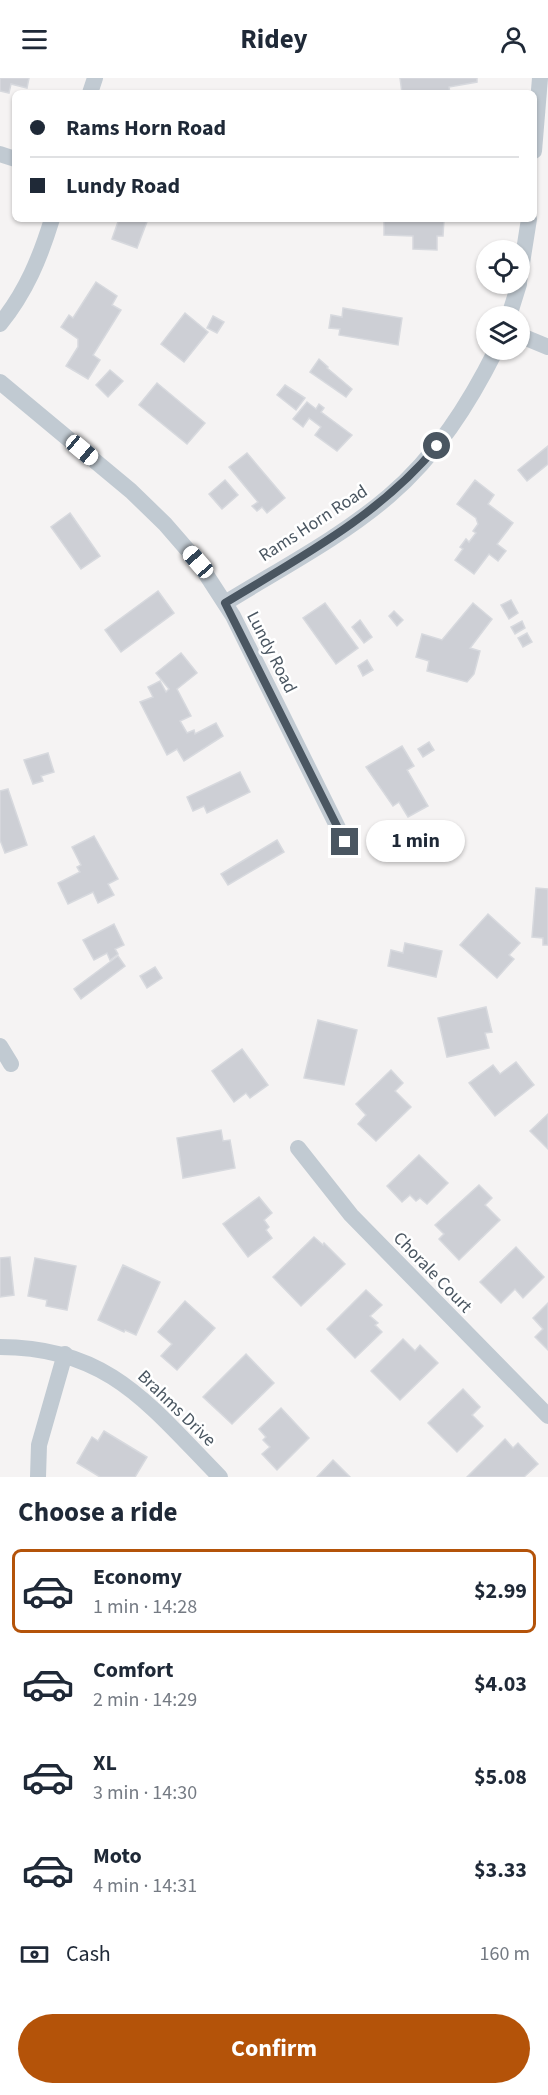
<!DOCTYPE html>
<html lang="en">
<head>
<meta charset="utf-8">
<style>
  body { margin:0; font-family:"Source Sans 3",sans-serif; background:#f2f2f3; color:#1f2937; height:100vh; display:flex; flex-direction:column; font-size:22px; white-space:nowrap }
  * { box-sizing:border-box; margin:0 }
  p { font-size:20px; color:#747a83 }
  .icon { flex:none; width:33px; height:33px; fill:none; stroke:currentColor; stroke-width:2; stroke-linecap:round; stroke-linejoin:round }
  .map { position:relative; height:1399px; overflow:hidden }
  .sheet { display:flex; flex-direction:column; background:#fff; flex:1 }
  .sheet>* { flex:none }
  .top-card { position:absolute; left:12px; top:12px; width:525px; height:132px; border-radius:9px; box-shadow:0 2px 4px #0004; display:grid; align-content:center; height:132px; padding:0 18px; background:#fff }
  .controls { position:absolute; left:476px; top:162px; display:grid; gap:12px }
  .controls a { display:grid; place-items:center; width:54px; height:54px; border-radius:50%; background:#fff; box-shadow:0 2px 4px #0004; font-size:30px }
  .end { position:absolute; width:27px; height:27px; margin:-14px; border:8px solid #4a5661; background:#fff; box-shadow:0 0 0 3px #fff }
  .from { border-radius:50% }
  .bubble { position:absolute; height:42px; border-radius:21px; background:#fff; box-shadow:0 2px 4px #0004; font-size:20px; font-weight:700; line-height:42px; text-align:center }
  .car { position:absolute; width:18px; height:36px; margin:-18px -9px; border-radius:8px; box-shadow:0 0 4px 2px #0007; background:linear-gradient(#fff 24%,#345 0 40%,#fff 0 76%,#345 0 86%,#fff 0) }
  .top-card b { display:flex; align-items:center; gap:21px; height:57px; font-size:22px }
  .top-card b+b { border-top:2px solid #e0e1e3 }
  .top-card i { width:15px; height:15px; background:#1f2937 }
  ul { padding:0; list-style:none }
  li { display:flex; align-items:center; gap:18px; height:84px; margin:0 12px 9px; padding:0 6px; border:3px solid transparent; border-radius:9px }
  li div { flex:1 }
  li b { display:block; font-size:22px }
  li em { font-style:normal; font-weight:700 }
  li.current { border-color:#b45309 }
  li>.icon { width:54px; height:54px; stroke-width:1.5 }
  h2 { padding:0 18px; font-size:27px; line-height:72px }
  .pay { display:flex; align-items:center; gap:15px; height:66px; padding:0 18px; font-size:22px }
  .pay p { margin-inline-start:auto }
  .primary-button { display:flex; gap:12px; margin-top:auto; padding:12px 18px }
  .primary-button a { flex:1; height:69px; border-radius:36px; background:#b45309; color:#fff; font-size:24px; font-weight:700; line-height:69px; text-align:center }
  header { display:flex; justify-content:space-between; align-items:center; height:78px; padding:0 18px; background:#fff; font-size:27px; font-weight:700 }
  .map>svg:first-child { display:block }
  .building { fill:#cdcfd5; stroke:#d7d9de; stroke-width:1.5 }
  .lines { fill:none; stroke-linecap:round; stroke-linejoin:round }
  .street { stroke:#c1cad2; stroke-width:16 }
  .route { stroke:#4a5661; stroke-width:8 }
  .labels { text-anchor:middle; stroke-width:5; stroke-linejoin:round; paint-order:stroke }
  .street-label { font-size:18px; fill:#4a5661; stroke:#fff }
</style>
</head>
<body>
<header><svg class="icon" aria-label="menu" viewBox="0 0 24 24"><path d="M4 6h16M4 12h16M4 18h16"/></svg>Ridey<svg class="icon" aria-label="person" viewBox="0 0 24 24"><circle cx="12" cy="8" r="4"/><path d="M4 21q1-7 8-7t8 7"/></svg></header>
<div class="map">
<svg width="548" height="1399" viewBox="0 0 548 1399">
  <rect width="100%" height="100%" fill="#f5f3f3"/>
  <g class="building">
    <path d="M0,0H29L27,10L11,6L9,15L0,13Z"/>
    <path d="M400,0H477V4L449,9L450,15H402Z"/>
    <path d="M119,141H148L137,170L112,161Z"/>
    <path d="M384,141H444L443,158H437V172L413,171V158L384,157Z"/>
    <path d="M96,204L117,218L112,227L121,232L93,277L100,282L88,301L66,288L78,269V261L61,249L69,237L73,240Z"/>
    <path d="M343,230L402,240L398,267L339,257L340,251L329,250L331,237L342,239Z"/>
    <path d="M185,235L208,254L184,284L161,266Z"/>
    <path d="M213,238L224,244L217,255L207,250Z"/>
    <path d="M319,281L328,289L327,290L352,311L346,319L310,294Z"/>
    <path d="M110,292L123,303L108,319L96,307Z"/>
    <path d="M157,305L205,345L187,366L139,327Z"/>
    <path d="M285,307L305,320L296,332L277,317Z"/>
    <path d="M307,324L316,331L319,326L324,330L321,334L352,357L337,373L315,357L321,349L309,340L303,349L293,341Z"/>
    <path d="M548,368V386L527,403L518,392Z"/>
    <path d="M247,375L285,420L267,435L262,429L257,433L252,428L258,424L229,389Z"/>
    <path d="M225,402L238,417L222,431L209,416Z"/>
    <path d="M475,402L494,417L488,426L513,445L497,466L506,473L498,483L489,476L474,496L455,482L463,471L460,469L466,461L469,464L476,455L473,453L478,446L476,440L457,426Z"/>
    <path d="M70,435L100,478L81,491L51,449Z"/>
    <path d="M158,513L174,535L121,574L105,552Z"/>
    <path d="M511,522L518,535L509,541L501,527Z"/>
    <path d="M325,525L358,570L336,586L303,540Z"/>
    <path d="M473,525L492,541L470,570L480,573L474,596L467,604L427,593L429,583L416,579L422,556L442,562Z"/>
    <path d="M394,533L403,542L397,548L389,538Z"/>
    <path d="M360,542L372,559L364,565L352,549Z"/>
    <path d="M522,543L525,550L515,556L511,549Z"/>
    <path d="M527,555L532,564L523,569L518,560Z"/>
    <path d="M181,575L197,595L177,611L191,638L180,643L187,655L194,652L195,656L216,645L223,658L184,683L177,671L167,677L140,624L153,619L148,609L160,603L166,614L169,611L156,595Z"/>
    <path d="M367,582L373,592L363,598L358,588Z"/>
    <path d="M429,664L434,672L423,679L418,671Z"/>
    <path d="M402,668L414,688L407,692L428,728L408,739L399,724L393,728L366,689Z"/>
    <path d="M48,675L54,694L41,698L43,703L33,706L24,682Z"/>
    <path d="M240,694L250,714L207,735L204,728L193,733L187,719Z"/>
    <path d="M8,711L27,767L5,775L0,762V713Z"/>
    <path d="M94,758L118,801L108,806L114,817L98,825L93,814L68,826L58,805L80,794L77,789L81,787L72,769Z"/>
    <path d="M277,762L284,774L228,807L221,796Z"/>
    <path d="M536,810L548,811V867H543V860L532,859Z"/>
    <path d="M488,836L520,865L509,877L514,881L497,900L460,867Z"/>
    <path d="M114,846L124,867L115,871L118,876L110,882L107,875L94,882L83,862Z"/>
    <path d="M405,865L442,873L436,899L388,888L391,872L403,875Z"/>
    <path d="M118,878L125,888L81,921L74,911Z"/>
    <path d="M155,889L162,900L147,910L140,898Z"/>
    <path d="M486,929L492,954L485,955L489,970L447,979L438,940Z"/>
    <path d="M318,942L357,952L344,1007L304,1000Z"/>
    <path d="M242,971L268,1007L250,1020L246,1015L234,1024L212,993Z"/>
    <path d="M516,984L534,1007L495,1038L469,1005L493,987L500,996Z"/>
    <path d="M391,992L403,1005L395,1013L411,1029L376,1063L358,1046L366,1037L356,1026Z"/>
    <path d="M548,1036V1071L530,1053Z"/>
    <path d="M221,1052L223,1063L230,1062L235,1090L183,1100L177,1060Z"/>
    <path d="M419,1077L448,1105L427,1126L420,1120L416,1123L410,1117L402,1124L387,1108Z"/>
    <path d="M479,1107L492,1120L485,1127L500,1142L459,1182L439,1161L444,1156L435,1147Z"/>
    <path d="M259,1119L272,1135L264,1142L269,1149L266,1152L272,1160L248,1179L223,1146Z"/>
    <path d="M314,1159L323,1167L324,1165L345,1186L301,1228L273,1199Z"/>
    <path d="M516,1169L544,1199L523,1220L515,1211L501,1225L480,1204Z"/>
    <path d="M10,1179L14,1217L0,1219V1180Z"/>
    <path d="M35,1180L76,1188L67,1232L46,1228L47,1222L28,1218Z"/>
    <path d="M123,1187L160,1204L136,1257L125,1252L124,1254L98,1242Z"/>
    <path d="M366,1212L382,1227L370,1238L378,1245L375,1247L382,1254L355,1280L327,1251Z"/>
    <path d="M185,1223L215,1250L177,1292L161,1278L172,1266L158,1254Z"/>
    <path d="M548,1225V1272L535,1259L543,1251L533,1240Z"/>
    <path d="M403,1261L415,1273L420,1267L438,1285L400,1322L371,1293Z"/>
    <path d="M246,1276L274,1305L232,1346L203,1319Z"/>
    <path d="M463,1311L480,1329L472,1337L483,1348L457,1374L428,1345Z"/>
    <path d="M281,1330L309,1360L277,1392L262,1376L270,1369L263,1362L266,1359L259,1351Z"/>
    <path d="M104,1353L147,1379L135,1399H100L77,1385L92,1359L98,1363Z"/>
    <path d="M505,1361L513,1370L518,1365L538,1386L524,1399H467Z"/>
    <path d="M333,1382L350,1399H317Z"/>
  </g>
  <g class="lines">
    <g class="street">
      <path d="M90,15L95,0"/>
      <path d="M534,73L540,0"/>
      <path d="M0,76L15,81"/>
      <path d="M519,204L529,141"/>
      <path d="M509,238L519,206"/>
      <path d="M0,246C26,214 40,180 52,141"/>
      <path d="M519,257L548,269"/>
      <path d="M0,304L131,413L165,446L198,484L233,538L345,764"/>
      <path d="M225,525C280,491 340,460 389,418C436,378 469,326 496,272"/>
      <path d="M0,968L11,986"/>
      <path d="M298,1070L351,1137L548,1338"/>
      <path d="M0,1269C109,1269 150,1328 220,1399"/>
      <path d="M38,1399L39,1367L65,1276"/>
    </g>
  </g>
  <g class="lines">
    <path class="route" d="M345,764L225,525C301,479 380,437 437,368"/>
  </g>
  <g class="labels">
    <g class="street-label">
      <text transform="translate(313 445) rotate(-33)" y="6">Rams Horn Road</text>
      <text transform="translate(272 574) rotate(63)" y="6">Lundy Road</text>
      <text transform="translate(433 1194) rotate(46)" y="6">Chorale Court</text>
      <text transform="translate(177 1330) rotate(44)" y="6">Brahms Drive</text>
    </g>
  </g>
</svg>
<div class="controls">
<a><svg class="icon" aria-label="locate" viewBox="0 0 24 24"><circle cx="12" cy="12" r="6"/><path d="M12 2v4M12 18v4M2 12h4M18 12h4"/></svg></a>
<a><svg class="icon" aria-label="layers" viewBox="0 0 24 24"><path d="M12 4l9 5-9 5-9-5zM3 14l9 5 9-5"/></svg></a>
</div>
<i class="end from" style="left:437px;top:368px"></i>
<i class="end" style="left:345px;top:764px"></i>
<div class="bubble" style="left:366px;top:742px;width:99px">1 min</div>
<i class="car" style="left:82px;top:372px;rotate:130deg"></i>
<i class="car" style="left:198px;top:484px;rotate:319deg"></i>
<div class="top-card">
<b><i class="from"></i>Rams Horn Road</b>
<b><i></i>Lundy Road</b>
</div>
</div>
<section class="sheet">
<h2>Choose a ride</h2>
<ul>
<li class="current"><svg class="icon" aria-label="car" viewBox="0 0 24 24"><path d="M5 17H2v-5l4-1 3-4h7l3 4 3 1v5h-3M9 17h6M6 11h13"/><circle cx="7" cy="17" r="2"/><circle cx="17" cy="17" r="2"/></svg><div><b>Economy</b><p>1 min · 14:28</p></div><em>$2.99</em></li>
<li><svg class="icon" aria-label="car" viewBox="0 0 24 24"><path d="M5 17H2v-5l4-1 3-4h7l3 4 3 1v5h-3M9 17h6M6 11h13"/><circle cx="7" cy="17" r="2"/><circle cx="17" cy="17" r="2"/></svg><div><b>Comfort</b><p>2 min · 14:29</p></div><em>$4.03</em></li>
<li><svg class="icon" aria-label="car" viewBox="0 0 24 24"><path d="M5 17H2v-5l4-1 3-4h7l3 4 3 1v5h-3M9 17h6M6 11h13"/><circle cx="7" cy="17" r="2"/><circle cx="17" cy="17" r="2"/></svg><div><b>XL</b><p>3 min · 14:30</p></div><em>$5.08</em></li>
<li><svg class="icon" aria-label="car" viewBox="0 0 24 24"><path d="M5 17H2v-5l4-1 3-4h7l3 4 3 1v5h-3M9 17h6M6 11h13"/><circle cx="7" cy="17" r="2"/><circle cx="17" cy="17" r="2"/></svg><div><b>Moto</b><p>4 min · 14:31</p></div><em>$3.33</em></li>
</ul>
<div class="pay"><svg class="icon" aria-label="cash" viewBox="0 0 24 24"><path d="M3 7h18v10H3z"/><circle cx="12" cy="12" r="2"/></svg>Cash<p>160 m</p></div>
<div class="primary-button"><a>Confirm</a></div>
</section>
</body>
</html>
